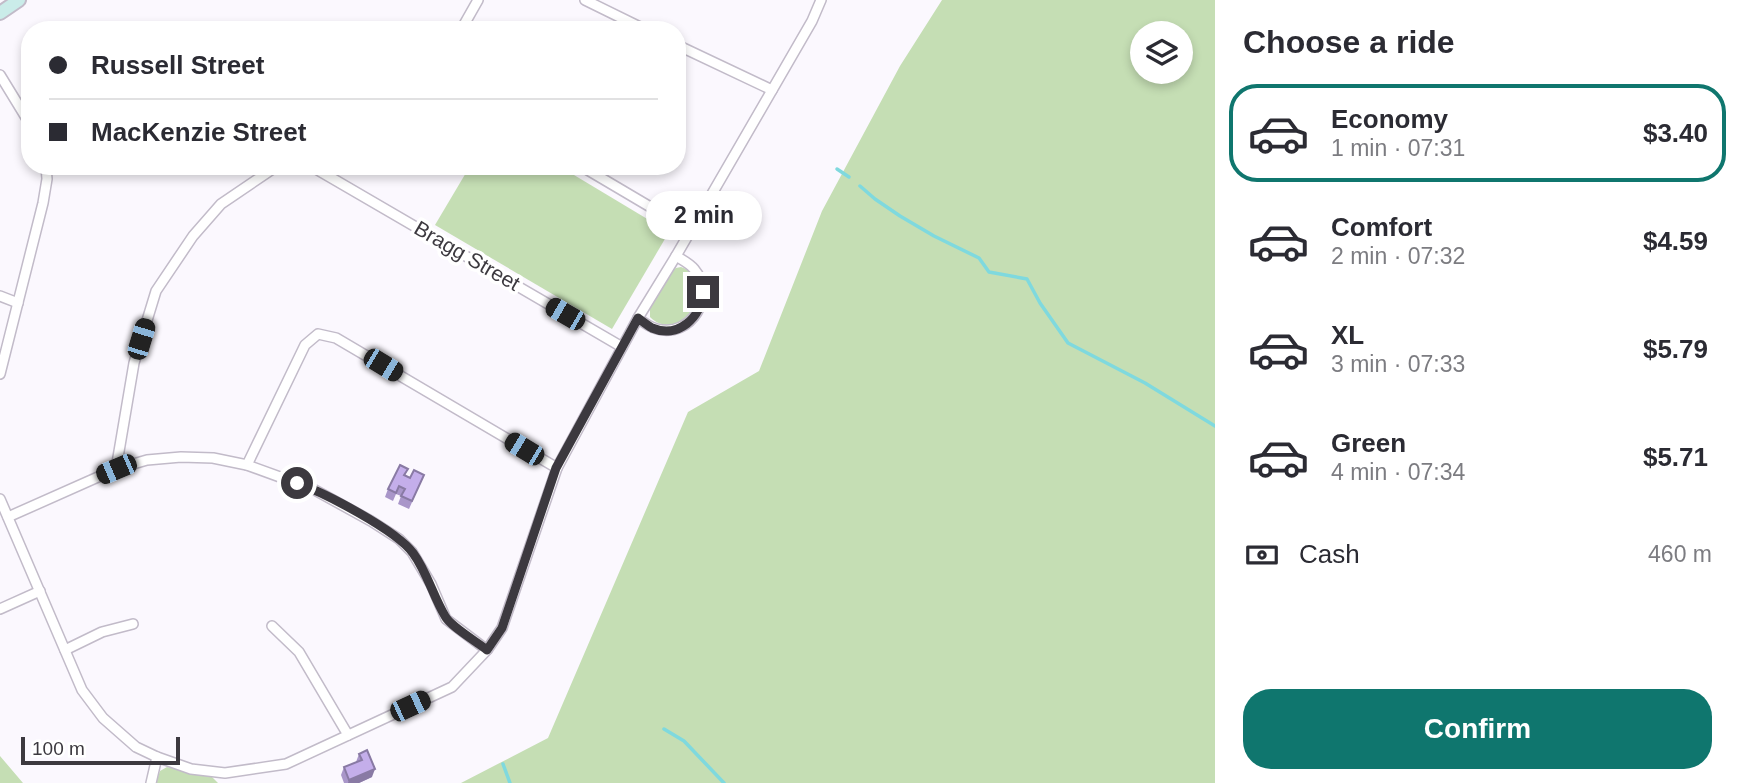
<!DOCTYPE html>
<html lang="en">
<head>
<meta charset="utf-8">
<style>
  body { margin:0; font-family:Arial,sans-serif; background:#f2f2f3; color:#2b2b33; height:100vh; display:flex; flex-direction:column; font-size:26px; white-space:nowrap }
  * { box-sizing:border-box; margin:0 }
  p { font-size:23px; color:#7c7c81 }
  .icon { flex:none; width:38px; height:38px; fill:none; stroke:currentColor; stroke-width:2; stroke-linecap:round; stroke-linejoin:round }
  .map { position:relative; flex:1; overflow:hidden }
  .panel { display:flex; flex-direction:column; background:#fff; width:525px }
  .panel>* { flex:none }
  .hud { position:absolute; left:21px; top:21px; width:665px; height:154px; border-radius:28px; box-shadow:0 4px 10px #0003; display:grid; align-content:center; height:154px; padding:0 28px; background:#fff }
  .buttons { position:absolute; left:1130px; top:21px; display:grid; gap:14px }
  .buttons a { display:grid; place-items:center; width:63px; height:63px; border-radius:50%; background:#fff; box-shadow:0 4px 10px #0003; font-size:35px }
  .scale { position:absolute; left:21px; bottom:18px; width:159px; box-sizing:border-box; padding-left:7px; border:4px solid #3c393f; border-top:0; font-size:19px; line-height:24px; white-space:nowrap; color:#3c393f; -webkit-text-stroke:5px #fff; paint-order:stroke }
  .end { position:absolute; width:32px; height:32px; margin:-16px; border:9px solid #3c393f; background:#fff; box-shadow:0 0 0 4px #fff }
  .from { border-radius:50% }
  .bubble { position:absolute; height:49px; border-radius:24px; background:#fff; box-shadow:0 4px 10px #0003; font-size:23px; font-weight:700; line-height:49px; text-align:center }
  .car { position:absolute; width:21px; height:42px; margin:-21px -10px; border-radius:9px; box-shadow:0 0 5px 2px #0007; background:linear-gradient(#222 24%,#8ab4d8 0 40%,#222 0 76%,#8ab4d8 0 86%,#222 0) }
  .hud b { display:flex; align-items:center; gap:24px; height:66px; font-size:26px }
  .hud b+b { border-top:2px solid #e1e1e2 }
  .hud i { width:18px; height:18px; background:#2b2b33 }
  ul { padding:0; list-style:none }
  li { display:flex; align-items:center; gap:21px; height:98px; margin:0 14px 10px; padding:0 14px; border:4px solid transparent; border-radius:28px }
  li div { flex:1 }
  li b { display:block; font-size:26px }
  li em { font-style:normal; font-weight:700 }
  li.on { border-color:#0f766e }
  li>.icon { width:63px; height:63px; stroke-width:1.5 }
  h2 { padding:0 28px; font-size:32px; line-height:84px }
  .pay { display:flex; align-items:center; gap:18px; height:77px; padding:0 28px; font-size:26px }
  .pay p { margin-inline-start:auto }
  .button { display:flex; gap:14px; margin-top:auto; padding:14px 28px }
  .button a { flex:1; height:80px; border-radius:28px; background:#0f766e; color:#fff; font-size:28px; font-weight:700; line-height:80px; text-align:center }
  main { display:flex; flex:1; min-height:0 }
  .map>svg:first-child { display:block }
  .green { fill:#c5deb4; fill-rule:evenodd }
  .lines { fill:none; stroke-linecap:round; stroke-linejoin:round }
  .stream { stroke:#7fd9de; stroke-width:3.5 }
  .street-casing { stroke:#c2bbc9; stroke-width:12 }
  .secondary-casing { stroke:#c2bbc9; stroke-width:16 }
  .street { stroke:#fff; stroke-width:9 }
  .secondary { stroke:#caece9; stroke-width:12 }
  .wall { fill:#a996c9 }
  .shaded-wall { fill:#897aa4 }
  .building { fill:#c4aeea; stroke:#897aa4; stroke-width:2 }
  .route { stroke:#3c393f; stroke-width:9 }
  .labels { text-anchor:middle; stroke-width:7; stroke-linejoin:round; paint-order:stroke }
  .street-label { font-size:21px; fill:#3c393f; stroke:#fff }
</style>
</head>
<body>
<main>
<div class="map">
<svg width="1215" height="783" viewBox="0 0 1215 783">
  <rect width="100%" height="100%" fill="#fbf8fe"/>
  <g class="green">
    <path d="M942,0H1215V783H461L548,738L688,412L759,371L822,211L900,66ZM1143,33H1181V72H1143Z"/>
    <path d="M470,166H559L669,232L612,329L435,225Z"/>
    <path d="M681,267C724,282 680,347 650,317V308L673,270L676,268Z"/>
    <path d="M0,755V756L23,783H0Z"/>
    <path d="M167,767L212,777L218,783H156L160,771Z"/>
  </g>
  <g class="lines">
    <g class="stream">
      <path d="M837,169L849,177"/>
      <path d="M860,186L875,199L900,216L934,236L979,258L989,272L1027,279L1040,303L1068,343L1145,383L1215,426"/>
      <path d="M664,729L684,741L724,783"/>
      <path d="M503,764L510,783"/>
    </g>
    <g class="street-casing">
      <g id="street">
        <path d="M585,0L646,30"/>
        <path d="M461,30L478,0"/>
        <path d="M677,45L772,90"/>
        <path d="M0,75L30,124"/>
        <path d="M311,166L622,347"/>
        <path d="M581,166L691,231"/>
        <path d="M0,296L18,303"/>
        <path d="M638,318C644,323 649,327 657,329C691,338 717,296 694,269C689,263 682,260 676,256"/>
        <path d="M0,374L43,203L47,179L46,166"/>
        <path d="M247,465L305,345L318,334L336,338L557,468"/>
        <path d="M116,469L134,363L156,291L193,236L221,204L277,166"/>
        <path d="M0,499L82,690L103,718L136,747L157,757L191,769L225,773L286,764L452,687L487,650L502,628L557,468L638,318L676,256L812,21L821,0"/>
        <path d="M8,517L116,469L147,460L181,457L213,458L247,465L313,489L371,521L399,539L412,552L431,584L446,619L487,650"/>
        <path d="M0,609L40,591"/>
        <path d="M272,626L299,652L348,735"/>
        <path d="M65,650L102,632L133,624"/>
        <path d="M151,783L157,757"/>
      </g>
    </g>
    <g class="secondary-casing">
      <path id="secondary" d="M0,13L19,0"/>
    </g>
    <use href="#street" class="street"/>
    <use href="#secondary" class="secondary"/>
  </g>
  <g class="wall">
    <path d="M408,469L405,476L410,478L424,475L409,509L398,504L401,496L396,494L393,501L385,497L388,489Z"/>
    <path d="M359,754L372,777L359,783H344L341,775L344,767L356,762Z"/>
  </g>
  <path class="shaded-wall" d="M375,769L372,777L359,783H348L349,780Z"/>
  <g class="building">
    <path d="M400,465L408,469L404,475L410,478L414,470L424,475L412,501L401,496L405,489L399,486L396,493L388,489Z"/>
    <path d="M367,750L375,769L349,780L344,767L362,760L359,754Z"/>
  </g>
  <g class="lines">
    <path class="route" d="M297,483C325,493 396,530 413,553C427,572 433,596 445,616C450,626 477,642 487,650L502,628L556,468L638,318C642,321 647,325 652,328C678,339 701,318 703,292"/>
  </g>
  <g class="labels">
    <g class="street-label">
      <text transform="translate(467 256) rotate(30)" y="7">Bragg Street</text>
    </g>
  </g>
</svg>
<div class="buttons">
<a><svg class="icon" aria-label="layers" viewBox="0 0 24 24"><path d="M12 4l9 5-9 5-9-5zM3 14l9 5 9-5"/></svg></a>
</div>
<div class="scale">100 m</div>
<i class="end from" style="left:297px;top:483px"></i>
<i class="end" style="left:703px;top:292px"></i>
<div class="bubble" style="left:646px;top:191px;width:116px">2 min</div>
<i class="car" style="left:565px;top:314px;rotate:300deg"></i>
<i class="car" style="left:141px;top:339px;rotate:17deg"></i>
<i class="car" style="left:383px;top:365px;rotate:121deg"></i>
<i class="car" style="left:524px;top:449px;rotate:301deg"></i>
<i class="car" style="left:116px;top:469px;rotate:247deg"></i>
<i class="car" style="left:410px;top:706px;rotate:65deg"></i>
<div class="hud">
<b><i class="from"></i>Russell Street</b>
<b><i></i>MacKenzie Street</b>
</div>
</div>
<section class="panel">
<h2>Choose a ride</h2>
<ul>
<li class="on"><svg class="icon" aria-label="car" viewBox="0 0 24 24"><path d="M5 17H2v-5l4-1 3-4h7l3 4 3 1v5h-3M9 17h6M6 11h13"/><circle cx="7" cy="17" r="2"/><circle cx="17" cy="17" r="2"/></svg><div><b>Economy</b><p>1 min · 07:31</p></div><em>$3.40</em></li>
<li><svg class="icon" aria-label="car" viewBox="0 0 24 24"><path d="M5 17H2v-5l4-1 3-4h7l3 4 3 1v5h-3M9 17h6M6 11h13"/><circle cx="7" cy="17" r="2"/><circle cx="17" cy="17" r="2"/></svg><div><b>Comfort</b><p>2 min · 07:32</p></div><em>$4.59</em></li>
<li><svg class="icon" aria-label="car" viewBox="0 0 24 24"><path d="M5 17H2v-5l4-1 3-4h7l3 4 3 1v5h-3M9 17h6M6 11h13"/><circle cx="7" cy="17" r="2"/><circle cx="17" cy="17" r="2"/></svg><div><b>XL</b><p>3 min · 07:33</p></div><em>$5.79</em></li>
<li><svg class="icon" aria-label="car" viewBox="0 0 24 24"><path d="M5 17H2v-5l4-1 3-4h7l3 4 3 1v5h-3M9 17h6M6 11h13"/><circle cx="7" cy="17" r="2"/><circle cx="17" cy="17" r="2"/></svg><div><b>Green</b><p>4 min · 07:34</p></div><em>$5.71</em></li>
</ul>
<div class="pay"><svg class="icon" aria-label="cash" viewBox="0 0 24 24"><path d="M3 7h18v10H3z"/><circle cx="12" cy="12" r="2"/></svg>Cash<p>460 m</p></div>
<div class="button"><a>Confirm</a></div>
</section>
</main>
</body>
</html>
